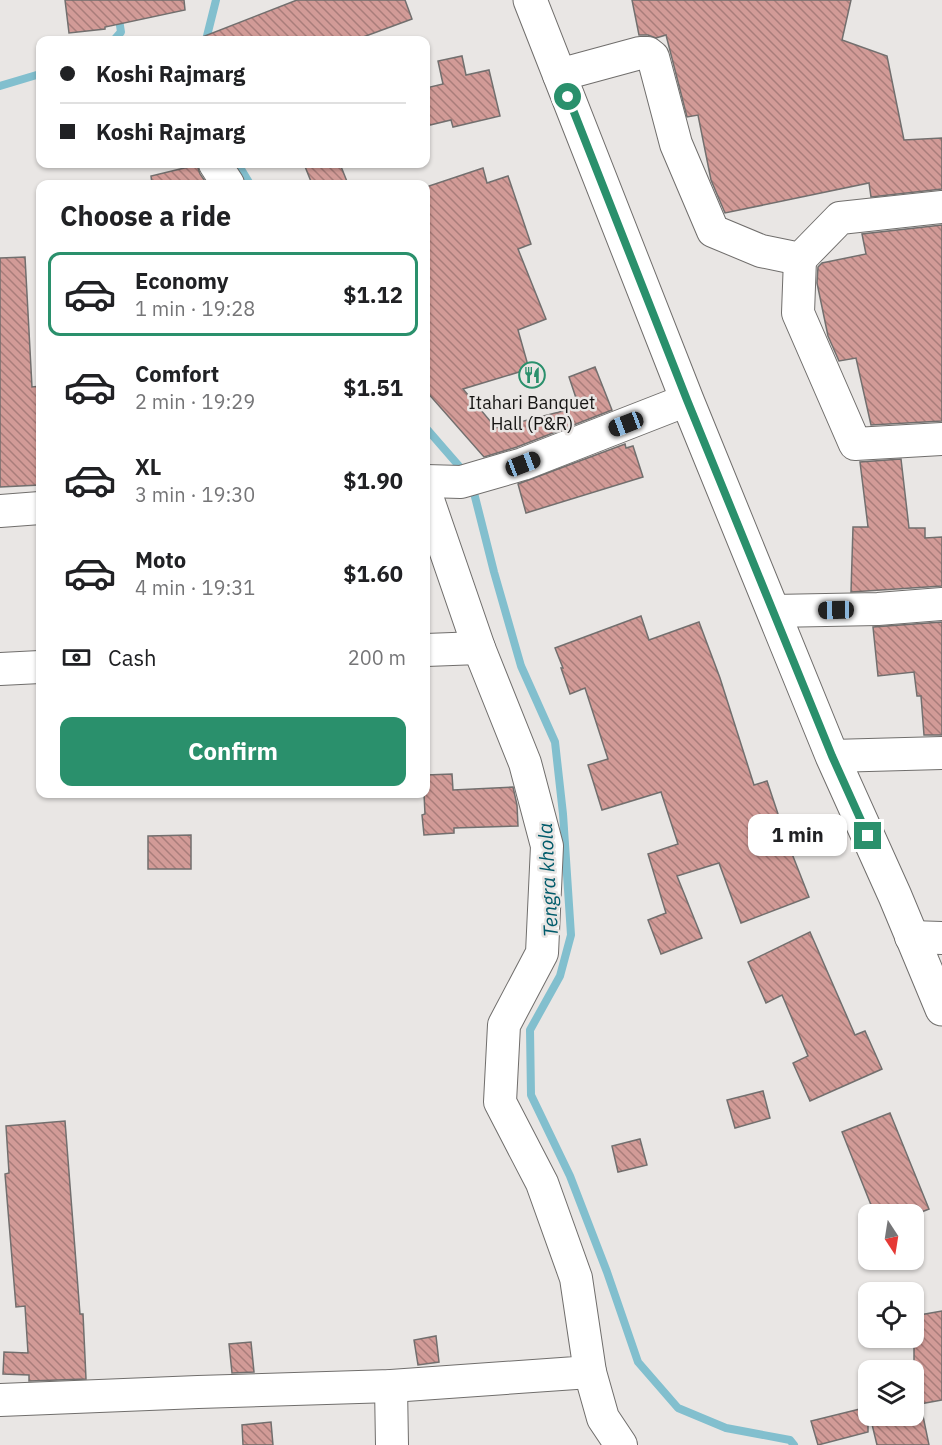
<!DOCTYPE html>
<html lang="en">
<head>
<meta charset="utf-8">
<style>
  body { margin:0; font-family:"IBM Plex Sans",sans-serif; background:#f6f6f6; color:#202124; height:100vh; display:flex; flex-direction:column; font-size:22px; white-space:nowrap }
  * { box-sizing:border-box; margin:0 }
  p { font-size:20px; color:#757577 }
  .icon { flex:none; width:33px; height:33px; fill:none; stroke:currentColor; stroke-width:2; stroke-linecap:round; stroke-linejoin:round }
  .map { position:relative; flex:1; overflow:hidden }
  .details { position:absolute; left:36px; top:180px; width:394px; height:618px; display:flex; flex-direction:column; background:#fff; border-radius:12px; box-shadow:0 2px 4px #0004 }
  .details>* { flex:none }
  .guide { position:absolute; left:36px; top:36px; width:394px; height:132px; border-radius:12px; box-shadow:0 2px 4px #0004; display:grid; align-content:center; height:132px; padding:0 24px; background:#fff }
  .needle { width:39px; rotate:168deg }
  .fabs { position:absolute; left:858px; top:1204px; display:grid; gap:12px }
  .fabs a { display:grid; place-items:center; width:66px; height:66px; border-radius:12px; background:#fff; box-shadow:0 2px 4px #0004; font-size:30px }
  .end { position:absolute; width:27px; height:27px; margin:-14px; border:8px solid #2a906c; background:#fff; box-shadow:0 0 0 3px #fff }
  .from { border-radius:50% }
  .bubble { position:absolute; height:42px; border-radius:12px; background:#fff; box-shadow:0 2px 4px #0004; font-size:20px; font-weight:700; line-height:42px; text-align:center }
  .car { position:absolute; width:18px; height:36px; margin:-18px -9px; border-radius:8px; box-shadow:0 0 4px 2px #0007; background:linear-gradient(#222 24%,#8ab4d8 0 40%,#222 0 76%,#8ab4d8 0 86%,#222 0) }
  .guide b { display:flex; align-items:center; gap:21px; height:57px; font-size:22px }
  .guide b+b { border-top:2px solid #e0e0e0 }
  .guide i { width:15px; height:15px; background:#202124 }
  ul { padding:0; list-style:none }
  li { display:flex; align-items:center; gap:18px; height:84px; margin:0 12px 9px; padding:0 12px; border:3px solid transparent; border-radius:12px }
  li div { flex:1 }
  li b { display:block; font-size:22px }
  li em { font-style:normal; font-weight:700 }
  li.current { border-color:#2a906c }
  li>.icon { width:54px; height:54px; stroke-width:1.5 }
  h2 { padding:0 24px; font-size:27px; line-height:72px }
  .pay { display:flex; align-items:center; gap:15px; height:66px; padding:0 24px; font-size:22px }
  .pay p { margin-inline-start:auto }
  .button { display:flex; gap:12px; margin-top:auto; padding:12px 24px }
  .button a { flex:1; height:69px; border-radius:12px; background:#2a906c; color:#fff; font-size:24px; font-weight:700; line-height:69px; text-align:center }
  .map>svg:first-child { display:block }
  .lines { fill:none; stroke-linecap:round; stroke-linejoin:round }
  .stream { stroke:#82bfce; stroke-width:8 }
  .building { fill:url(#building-back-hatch); stroke:#726f6e; stroke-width:1.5 }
  .street-casing { stroke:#706e6c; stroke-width:34 }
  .primary-casing { stroke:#706e6c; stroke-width:35 }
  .street { stroke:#fff; stroke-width:32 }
  .primary { stroke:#fff; stroke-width:33 }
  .route { stroke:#2a906c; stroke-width:8 }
  .labels { text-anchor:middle; stroke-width:5; stroke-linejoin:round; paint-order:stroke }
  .poi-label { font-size:18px; fill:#151413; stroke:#e9e6e4 }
  .water-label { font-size:20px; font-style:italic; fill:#005b6b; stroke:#e9e6e4 }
</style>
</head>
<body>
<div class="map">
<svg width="942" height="1445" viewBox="0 0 942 1445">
  <defs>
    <pattern id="building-back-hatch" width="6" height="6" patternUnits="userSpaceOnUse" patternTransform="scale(1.5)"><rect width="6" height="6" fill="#d29b97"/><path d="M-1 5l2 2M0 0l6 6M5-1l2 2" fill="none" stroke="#a97d7a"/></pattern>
  </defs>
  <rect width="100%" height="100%" fill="#e9e6e4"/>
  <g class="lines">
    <g class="stream">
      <path d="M114,40L121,32L116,0"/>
      <path d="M206,40L216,0"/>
      <path d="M0,86L40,74"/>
      <path d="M238,164L250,184"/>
      <path d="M426,428L466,474"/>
      <path d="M472,485L494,572L521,666L555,742L563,814L571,935L560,976L530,1030L531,1095L570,1176L607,1272L638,1362L678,1408L726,1428L790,1440L794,1445"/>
    </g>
  </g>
  <g class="building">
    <path d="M65,0H184L185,10L105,27V29L69,33Z"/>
    <path d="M297,0H405L412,19L355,40H197V39Z"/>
    <path d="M632,0H851L842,40L887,56L904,140L942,138V189L871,197L869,183L725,213L711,180L698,115L687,117L666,35L656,38L648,35H639Z"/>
    <path d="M462,56L466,75L489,70L500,116L453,127L451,120L426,126V88L443,84L438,61Z"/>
    <path d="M304,164H340L348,184H312Z"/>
    <path d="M197,165L200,174L207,184H152L151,176Z"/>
    <path d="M483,168L487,183L508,176L531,244L518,249L546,319L518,330L529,369L463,389L496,428L579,407L569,377L595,367L612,410L517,447L484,457L426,391V187Z"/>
    <path d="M942,225V421L871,425L856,358L839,361L828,336L817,283L818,267L822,263L866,254L862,234Z"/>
    <path d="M25,257L32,387L40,386V485L0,487V258Z"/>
    <path d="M625,444L626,448L633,446L643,477L526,513L518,484Z"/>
    <path d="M901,459L909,528H925V538L942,537V586L851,592L853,527H868L860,462Z"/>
    <path d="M641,616L649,640L699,622L720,678L754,785L767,781L787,841L809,897L741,923L719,863L677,876L702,938L661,954L648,920L666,913L648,854L678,844L661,792L602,810L588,765L608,759L585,688L570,694L561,668H563L555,648Z"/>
    <path d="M942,622V735H924L921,696H917L914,672L878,676L873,627Z"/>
    <path d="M452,774L453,790L513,787L517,805L518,826L454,828V833L424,835L422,815L425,814L424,794H426V775Z"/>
    <path d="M191,835V869H148V836Z"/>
    <path d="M810,932L855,1035L865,1031L882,1069L810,1101L793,1063L808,1056L782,995L766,1003L748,962Z"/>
    <path d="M763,1091L770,1118L735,1128L727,1100Z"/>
    <path d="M890,1113L929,1209L914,1215H875L842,1132Z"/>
    <path d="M65,1121L80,1314H83L86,1379L29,1381V1375L3,1374L4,1352L28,1353L25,1306L16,1307L5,1174L9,1173L6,1126Z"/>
    <path d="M640,1139L647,1165L618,1172L612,1146Z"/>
    <path d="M942,1311V1400L914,1405V1316Z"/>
    <path d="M436,1336L439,1362L418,1365L414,1340Z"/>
    <path d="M251,1342L254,1372L232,1373L229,1344Z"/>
    <path d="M868,1407V1432L818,1445L811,1421Z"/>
    <path d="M870,1416H923L929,1445H877Z"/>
    <path d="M271,1422L273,1445H243L242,1425Z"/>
  </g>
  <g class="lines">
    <g class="street-casing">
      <g id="street">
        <path d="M559,75L640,53H648L653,57L676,144L713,231L761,251L800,259L840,218L942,207"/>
        <path d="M215,164L228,184"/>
        <path d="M800,259L798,313L855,444L942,439"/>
        <path d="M426,481L461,482L523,464L687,400"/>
        <path d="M0,511L40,508"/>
        <path d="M773,611L878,609L942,604"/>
        <path d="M426,650L479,648"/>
        <path d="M0,669L40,667"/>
        <path d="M832,756L942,753"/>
        <path d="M911,937L942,938"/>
        <path d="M590,1372L603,1418L621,1445"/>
        <path d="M391,1386L392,1445"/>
        <path d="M0,1400L198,1392L391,1386L590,1372L576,1278L542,1183L500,1102L504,1025L542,953L547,846L525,763L479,648L426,494"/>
      </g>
    </g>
    <g class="primary-casing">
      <path id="primary" d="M530,0L687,400L832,756L895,896L942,1009"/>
    </g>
    <use href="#street" class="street"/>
    <use href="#primary" class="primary"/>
  </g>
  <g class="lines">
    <path class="route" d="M568,97L687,400L832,756L868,836"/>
  </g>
  <defs>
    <g id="restaurant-ring" transform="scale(1.35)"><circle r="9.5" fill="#e9e6e4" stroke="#2a906c" stroke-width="1.5"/><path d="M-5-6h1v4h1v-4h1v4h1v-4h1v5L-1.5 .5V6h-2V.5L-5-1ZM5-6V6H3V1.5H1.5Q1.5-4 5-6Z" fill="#2a906c"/></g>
  </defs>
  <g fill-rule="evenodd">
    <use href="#restaurant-ring" x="532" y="375"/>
  </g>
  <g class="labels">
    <g class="poi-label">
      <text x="532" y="409">Itahari Banquet<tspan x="532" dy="21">Hall (P&amp;R)</tspan></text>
    </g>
    <g class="water-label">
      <text transform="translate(548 880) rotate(-93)" y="7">Tengra khola</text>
    </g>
  </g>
</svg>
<div class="fabs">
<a><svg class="needle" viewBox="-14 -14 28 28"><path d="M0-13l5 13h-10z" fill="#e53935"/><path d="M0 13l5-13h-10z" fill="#757577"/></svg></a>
<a><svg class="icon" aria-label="locate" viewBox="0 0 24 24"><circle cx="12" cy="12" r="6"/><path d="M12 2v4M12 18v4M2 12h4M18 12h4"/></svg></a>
<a><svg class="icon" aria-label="layers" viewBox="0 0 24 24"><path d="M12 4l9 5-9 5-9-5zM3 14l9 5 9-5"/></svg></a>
</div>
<i class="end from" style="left:568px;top:97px"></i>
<i class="end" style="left:868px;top:836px"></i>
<div class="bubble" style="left:748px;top:814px;width:99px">1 min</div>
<i class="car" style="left:626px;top:424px;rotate:249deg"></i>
<i class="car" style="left:523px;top:464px;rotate:69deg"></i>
<i class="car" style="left:836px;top:610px;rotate:269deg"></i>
<div class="guide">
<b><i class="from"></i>Koshi Rajmarg</b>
<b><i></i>Koshi Rajmarg</b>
</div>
<section class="details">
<h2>Choose a ride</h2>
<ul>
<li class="current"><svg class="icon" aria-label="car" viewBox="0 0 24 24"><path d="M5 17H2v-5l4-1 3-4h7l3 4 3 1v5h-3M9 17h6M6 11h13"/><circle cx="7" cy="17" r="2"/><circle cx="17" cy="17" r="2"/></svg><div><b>Economy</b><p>1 min · 19:28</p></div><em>$1.12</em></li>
<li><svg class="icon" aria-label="car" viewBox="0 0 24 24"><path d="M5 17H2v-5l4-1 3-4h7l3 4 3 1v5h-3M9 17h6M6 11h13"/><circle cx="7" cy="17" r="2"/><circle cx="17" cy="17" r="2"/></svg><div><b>Comfort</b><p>2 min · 19:29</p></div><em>$1.51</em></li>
<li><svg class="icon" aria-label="car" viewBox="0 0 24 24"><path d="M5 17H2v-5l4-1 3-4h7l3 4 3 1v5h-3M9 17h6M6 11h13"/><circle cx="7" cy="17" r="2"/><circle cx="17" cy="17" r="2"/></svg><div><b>XL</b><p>3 min · 19:30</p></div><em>$1.90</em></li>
<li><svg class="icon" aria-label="car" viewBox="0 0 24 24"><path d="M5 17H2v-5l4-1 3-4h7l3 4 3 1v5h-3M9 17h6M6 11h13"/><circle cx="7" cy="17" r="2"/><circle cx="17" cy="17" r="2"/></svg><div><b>Moto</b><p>4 min · 19:31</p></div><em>$1.60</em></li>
</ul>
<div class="pay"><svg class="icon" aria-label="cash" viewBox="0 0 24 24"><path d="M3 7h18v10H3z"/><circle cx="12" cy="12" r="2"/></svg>Cash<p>200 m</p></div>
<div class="button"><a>Confirm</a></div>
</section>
</div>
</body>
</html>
